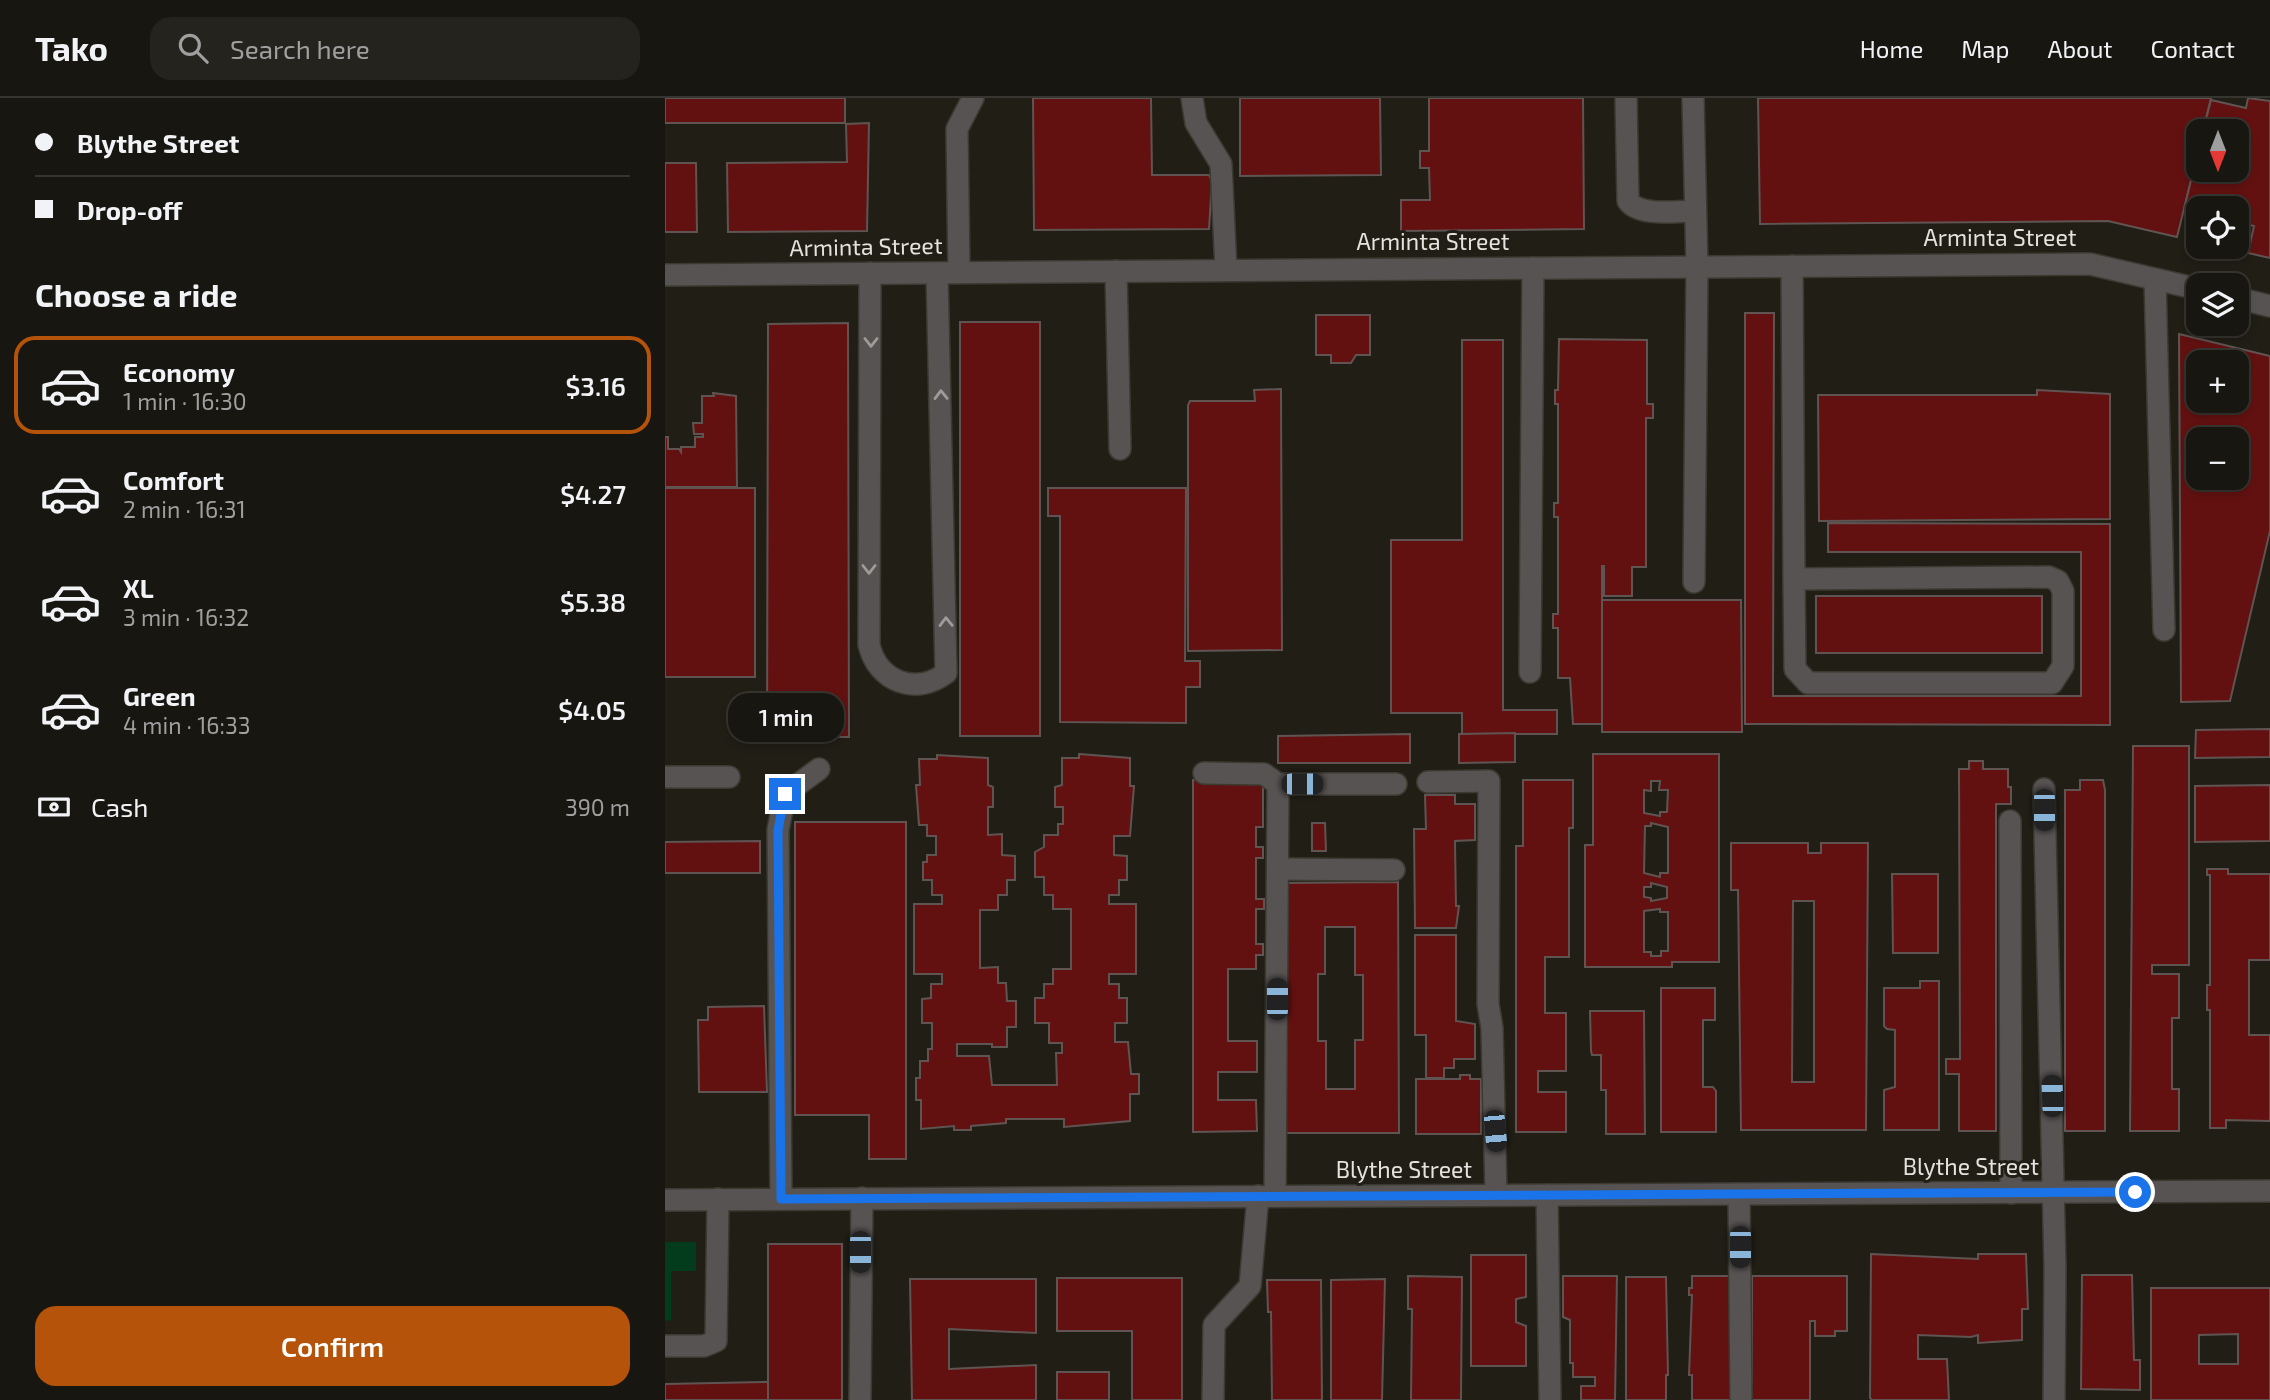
<!DOCTYPE html>
<html lang="en">
<head>
<meta charset="utf-8">
<style>
  body { margin:0; font-family:"Exo 2",sans-serif; background:#25231e; color:#f1f3f6; height:100vh; display:flex; flex-direction:column; font-size:26px; white-space:nowrap }
  * { box-sizing:border-box; margin:0 }
  p { font-size:23px; color:#9f9f9f }
  .icon { flex:none; width:38px; height:38px; fill:none; stroke:currentColor; stroke-width:2; stroke-linecap:round; stroke-linejoin:round }
  .map { position:relative; flex:1; overflow:hidden }
  .details { display:flex; flex-direction:column; background:#181610; width:665px }
  .details>* { flex:none }
  .banner { display:grid; align-content:center; height:154px; padding:0 35px; background:#181610 }
  .needle { width:46px; rotate:180deg }
  .buttons { position:absolute; left:1521px; top:21px; display:grid; gap:14px }
  .buttons a { display:grid; place-items:center; width:63px; height:63px; border-radius:14px; background:#181610; box-shadow:0 4px 10px #0003,0 0 0 2px #363530; font-size:35px }
  .end { position:absolute; width:32px; height:32px; margin:-16px; border:9px solid #1a73e8; background:#fff; box-shadow:0 0 0 4px #fff }
  .from { border-radius:50% }
  .bubble { position:absolute; height:49px; border-radius:21px; background:#181610; box-shadow:0 4px 10px #0003,0 0 0 2px #363530; font-size:23px; font-weight:600; line-height:49px; text-align:center }
  .car { position:absolute; width:21px; height:42px; margin:-21px -10px; border-radius:9px; box-shadow:0 0 5px 2px #0007; background:linear-gradient(#222 24%,#8ab4d8 0 40%,#222 0 76%,#8ab4d8 0 86%,#222 0) }
  .banner b { display:flex; align-items:center; gap:24px; height:66px; font-size:26px }
  .banner b+b { border-top:2px solid #363530 }
  .banner i { width:18px; height:18px; background:#f1f3f6 }
  ul { padding:0; list-style:none }
  li { display:flex; align-items:center; gap:21px; height:98px; margin:0 14px 10px; padding:0 21px; border:4px solid transparent; border-radius:21px }
  li div { flex:1 }
  li b { display:block; font-size:26px }
  li em { font-style:normal; font-weight:600 }
  li.selected { border-color:#b45309 }
  li>.icon { width:63px; height:63px; stroke-width:1.5 }
  h2 { padding:0 35px; font-size:32px; line-height:84px }
  .pay { display:flex; align-items:center; gap:18px; height:77px; padding:0 35px; font-size:26px }
  .pay p { margin-inline-start:auto }
  .primary-button { display:flex; gap:14px; margin-top:auto; padding:14px 35px }
  .primary-button a { flex:1; height:80px; border-radius:21px; background:#b45309; color:#fff; font-size:28px; font-weight:600; line-height:80px; text-align:center }
  header { display:flex; align-items:center; gap:42px; box-sizing:border-box; height:98px; padding:0 35px; background:#181610; border-bottom:2px solid #363530 }
  header strong { font-size:33px }
  nav { display:flex; gap:38px; margin-inline-start:auto; font-size:24px }
  .search { width:490px; height:63px; background:#25231e; display:flex; align-items:center; gap:18px; box-sizing:border-box; padding:0 24px; border-radius:21px; color:#9f9f9f; font-size:26px }
  main { display:flex; flex:1; min-height:0 }
  .map>svg:first-child { display:block }
  .green { fill:#023c1c }
  .building { fill:#621110; stroke:#605452; stroke-width:2; fill-rule:evenodd }
  .lines { fill:none; stroke-linecap:round; stroke-linejoin:round }
  .minor-casing { stroke:#3b3a31; stroke-width:24 }
  .minor { stroke:#585353; stroke-width:21 }
  .oneway { stroke:#9e9b98 }
  .route { stroke:#1a73e8; stroke-width:9 }
  .labels { text-anchor:middle; stroke-width:6; stroke-linejoin:round; paint-order:stroke }
  .street-label { font-size:23px; fill:#e4e3dd; stroke:#201e15 }
</style>
</head>
<body>
<header>
<strong>Tako</strong>
<div class="search"><svg class="icon" aria-label="search" viewBox="0 0 24 24"><circle cx="10" cy="10" r="6"/><path d="M15 15l6 6"/></svg>Search here</div>
<nav><a>Home</a><a>Map</a><a>About</a><a>Contact</a></nav>
</header>
<main>
<section class="details">
<div class="banner">
<b><i class="from"></i>Blythe Street</b>
<b><i></i>Drop-off</b>
</div>
<h2>Choose a ride</h2>
<ul>
<li class="selected"><svg class="icon" aria-label="car" viewBox="0 0 24 24"><path d="M5 17H2v-5l4-1 3-4h7l3 4 3 1v5h-3M9 17h6M6 11h13"/><circle cx="7" cy="17" r="2"/><circle cx="17" cy="17" r="2"/></svg><div><b>Economy</b><p>1 min · 16:30</p></div><em>$3.16</em></li>
<li><svg class="icon" aria-label="car" viewBox="0 0 24 24"><path d="M5 17H2v-5l4-1 3-4h7l3 4 3 1v5h-3M9 17h6M6 11h13"/><circle cx="7" cy="17" r="2"/><circle cx="17" cy="17" r="2"/></svg><div><b>Comfort</b><p>2 min · 16:31</p></div><em>$4.27</em></li>
<li><svg class="icon" aria-label="car" viewBox="0 0 24 24"><path d="M5 17H2v-5l4-1 3-4h7l3 4 3 1v5h-3M9 17h6M6 11h13"/><circle cx="7" cy="17" r="2"/><circle cx="17" cy="17" r="2"/></svg><div><b>XL</b><p>3 min · 16:32</p></div><em>$5.38</em></li>
<li><svg class="icon" aria-label="car" viewBox="0 0 24 24"><path d="M5 17H2v-5l4-1 3-4h7l3 4 3 1v5h-3M9 17h6M6 11h13"/><circle cx="7" cy="17" r="2"/><circle cx="17" cy="17" r="2"/></svg><div><b>Green</b><p>4 min · 16:33</p></div><em>$4.05</em></li>
</ul>
<div class="pay"><svg class="icon" aria-label="cash" viewBox="0 0 24 24"><path d="M3 7h18v10H3z"/><circle cx="12" cy="12" r="2"/></svg>Cash<p>390 m</p></div>
<div class="primary-button"><a>Confirm</a></div>
</section>
<div class="map">
<svg width="1605" height="1302" viewBox="0 0 1605 1302">
  <rect width="100%" height="100%" fill="#201e15"/>
  <path class="green" d="M0,1144H31V1173H6V1222L0,1223Z"/>
  <g class="building">
    <rect x="0" y="0" width="180" height="25"/>
    <path d="M368,0H486L487,77H544L547,83L544,131L369,132Z"/>
    <path d="M575,0H715L716,77L575,78Z"/>
    <path d="M764,0H918L919,131L736,133V102H765L764,70H755V53H764Z"/>
    <path d="M1093,0H1546L1538,33H1533V54L1512,139L1443,123L1095,126Z"/>
    <path d="M1583,0L1605,3V160L1583,155L1589,128L1572,124V110H1533V115L1519,111L1533,54V72H1572V33H1538L1546,2L1581,10Z"/>
    <path d="M204,25L202,133L63,134L62,65L182,64L181,26Z"/>
    <path d="M0,65H31L32,134H0Z"/>
    <path d="M1080,215H1109L1108,598H1416V454H1163V425L1445,426V627L1080,626Z"/>
    <path d="M651,217H705V257H691L686,265H666V257H651Z"/>
    <rect x="295" y="224" width="80" height="414"/>
    <path d="M183,225L184,639H102L103,226Z"/>
    <path d="M1514,236L1605,258V433L1565,603L1516,604ZM1533,264H1572V303H1533ZM1533,341H1572V380H1533Z"/>
    <path d="M894,241L982,242V306H988V320H981V469H967V498H939V468H937V626H908L905,580H893V530H888V516H893V419H889V405H893V306H890V292H893Z"/>
    <path d="M797,242H838V612H892V636H797V615H726V442H797Z"/>
    <path d="M616,291L617,552L523,553V307L525,303H590L589,292Z"/>
    <path d="M1372,292L1445,296V421L1154,423L1153,297H1372Z"/>
    <path d="M48,295L71,298L72,389H0V339H3V351H14L16,354V349H30V339H38V336H29L28,325H37V298H49Z"/>
    <rect x="0" y="390" width="90" height="189"/>
    <path d="M383,390H521L520,563H535V589H521V625L395,624V418H383Z"/>
    <rect x="1151" y="498" width="226" height="57"/>
    <path d="M937,502H1076L1077,634H937Z"/>
    <path d="M1605,631V659L1530,660L1531,632Z"/>
    <path d="M850,635V664L794,665V636Z"/>
    <path d="M745,636V665H613V638Z"/>
    <path d="M1468,648H1524V867H1487V876H1514V920H1507V991H1514V1033H1465Z"/>
    <path d="M414,656L465,660V688H469L465,738H449V757L462,758V782H454V797H444V806H471V876H444V886H454V900H462V925H450V944H463L466,976H474V996H465V1023L399,1029V1021H341V1025L306,1028V1032H289V1028L256,1031V1002H251V980H255V963H263V951H267V925H257V901L266,900V886H277V876H249V806H277V797H267V782H258V764H262V757H271V738H262V727H254L251,687H255L254,661H272V657L323,660V687L328,689V709H323V737L337,736V757L350,758V782H342V797H333V812H315V870L333,869V885H341L342,903H351V929H342V949H327V946H292V958H324L327,987H392L391,955H397V945H384V925H370V900H379V886H388V871H406V811H388V797H379V779H370V754L379,749V737H393V726H398V709H390V689L397,687V660H414Z"/>
    <path d="M928,656H1054V864H1007V869H920V747H928ZM986,683H995L994,692H1003L1002,714H995V718L979,715V692L986,693ZM986,725L1003,729V775H995V779L979,775L980,728H986ZM986,785L1002,789V800L986,803V800L979,799V789H986ZM995,811V814H1003V853H996V858H986V854H979V813Z"/>
    <path d="M1304,663H1318V671H1343V689H1346V706H1331V1033H1294V976H1281V961H1295L1294,671H1304Z"/>
    <path d="M528,682H598V729H591V749H598V760H591V801H599V811H591V846H598V857H591V871H563V943H592V974H553V1002H591L592,1033L528,1034Z"/>
    <path d="M858,682H908V730H904V859H880V915H901V973H873V994H901V1034H851V748H858Z"/>
    <path d="M1415,682H1438L1440,692V1033H1400V692H1415Z"/>
    <path d="M1605,687V743L1530,744V688Z"/>
    <path d="M760,697H790V706H810V742L790,743L791,808H794L791,830H750L749,731H761Z"/>
    <path d="M130,724H241V1061H204V1017H130Z"/>
    <path d="M647,725H660L661,753H647Z"/>
    <path d="M95,743V775H0V744Z"/>
    <path d="M1066,745H1143V755H1156V745H1203L1201,1032H1076L1073,792H1066ZM1128,803H1149V984H1127Z"/>
    <path d="M1542,771H1563V776H1605V862H1584V937H1605V1023L1561,1022V1030H1545V912H1542V887H1545V777H1542Z"/>
    <path d="M1227,776H1273V855H1228Z"/>
    <path d="M733,784L734,1035H617V785ZM660,829H690V877H698V942H690V991H661V943H653V876H660Z"/>
    <path d="M750,837H791V923L810,926V961H789V970H779V980H761V937H750Z"/>
    <path d="M1255,883H1274V1032H1219V992L1230,989V932L1222,931L1219,928V890H1255Z"/>
    <path d="M996,890H1050V922H1038V989H1048L1051,993V1034H996Z"/>
    <path d="M99,908L102,994H34L33,922H43V909Z"/>
    <path d="M925,913H979L980,1036H941V992H936V957H927L926,953Z"/>
    <path d="M795,977H805V981H816V1036H751V981H795Z"/>
    <rect x="103" y="1146" width="74" height="156"/>
    <path d="M1206,1156L1313,1161V1156H1361L1363,1211H1357V1242L1313,1245V1237L1306,1239L1253,1237V1261H1282L1284,1302H1207L1205,1300Z"/>
    <path d="M806,1157H861V1199L851,1201V1224L861,1228V1268H806Z"/>
    <path d="M1417,1177H1467L1469,1262H1475V1292L1416,1291Z"/>
    <path d="M743,1178L797,1179L796,1302H746L747,1211H743Z"/>
    <path d="M898,1178H952L950,1302H916V1288H930V1279H908V1265H905V1222L898,1219Z"/>
    <path d="M1027,1178H1067V1302H1027V1277H1024L1027,1197H1024V1190H1027Z"/>
    <path d="M1087,1178H1182V1233H1170V1238H1150V1223H1145V1302H1087Z"/>
    <path d="M961,1179H1001L1003,1277H1001V1302H961Z"/>
    <path d="M392,1180H517V1302H467V1233H392Z"/>
    <path d="M245,1181H371V1235L284,1231V1271L371,1267V1302H247Z"/>
    <path d="M720,1181L717,1302H666V1182Z"/>
    <path d="M602,1182H656L657,1302H607L606,1214H603Z"/>
    <path d="M1486,1190H1605V1302H1486ZM1573,1236V1266H1534V1237Z"/>
    <rect x="392" y="1274" width="52" height="28"/>
    <path d="M103,1284V1302H0V1286Z"/>
  </g>
  <g class="lines">
    <g class="minor-casing">
      <g id="minor">
        <path d="M527,0L531,25L556,66L561,172"/>
        <path d="M961,0L963,103C975,119 1011,113 1030,113"/>
        <path d="M1028,0L1032,169L1029,484"/>
        <path d="M1127,168L1129,481L1384,479L1393,483L1398,493V568L1387,585H1143L1130,571L1129,481"/>
        <path d="M451,173L455,351"/>
        <path d="M294,174L292,31L308,0"/>
        <path d="M205,175L204,547C213,584 251,598 281,575L272,175"/>
        <path d="M0,177L1425,166L1533,191"/>
        <path d="M1490,181L1499,532"/>
        <path d="M1572,200L1605,208"/>
        <path d="M865,574L868,170"/>
        <path d="M539,675L599,676L613,686L610,1098"/>
        <path d="M0,679H64"/>
        <path d="M763,684L824,683L823,906L827,930L831,1097"/>
        <path d="M613,686H731"/>
        <path d="M1379,691L1390,1170L1389,1302"/>
        <path d="M1345,723L1346,1095"/>
        <path d="M613,771L729,772"/>
        <path d="M1074,1096L1076,1302"/>
        <path d="M882,1097L885,1302"/>
        <path d="M116,1101L113,732L120,696L154,671"/>
        <path d="M0,1102L1605,1093"/>
        <path d="M0,1248H39L51,1243L53,1101"/>
        <path d="M195,1302L197,1100"/>
        <path d="M548,1302L549,1227L585,1188L593,1098"/>
      </g>
    </g>
    <use href="#minor" class="minor"/>
  </g>
  <defs><path id="oneway-chevron" d="M-2-3.5L2.5 0L-2 3.5" fill="none" stroke-width="1.6" stroke-linecap="round" stroke-linejoin="round" transform="scale(1.75)"/></defs>
  <g class="oneway">
    <use href="#oneway-chevron" transform="translate(206 244) rotate(90)"/>
    <use href="#oneway-chevron" transform="translate(276 297) rotate(-91)"/>
    <use href="#oneway-chevron" transform="translate(204 471) rotate(90)"/>
    <use href="#oneway-chevron" transform="translate(281 524) rotate(-91)"/>
  </g>
  <g class="lines">
    <path class="route" d="M120,696L113,732L116,1101L1470,1094"/>
  </g>
  <g class="labels">
    <g class="street-label">
      <text x="1335" y="148">Arminta Street</text>
      <text x="768" y="152">Arminta Street</text>
      <text transform="translate(201 149) rotate(-1)" y="8">Arminta Street</text>
      <text x="1306" y="1077">Blythe Street</text>
      <text x="739" y="1080">Blythe Street</text>
    </g>
  </g>
</svg>
<div class="buttons">
<a><svg class="needle" viewBox="-14 -14 28 28"><path d="M0-13l5 13h-10z" fill="#e53935"/><path d="M0 13l5-13h-10z" fill="#9f9f9f"/></svg></a>
<a><svg class="icon" aria-label="locate" viewBox="0 0 24 24"><circle cx="12" cy="12" r="6"/><path d="M12 2v4M12 18v4M2 12h4M18 12h4"/></svg></a>
<a><svg class="icon" aria-label="layers" viewBox="0 0 24 24"><path d="M12 4l9 5-9 5-9-5zM3 14l9 5 9-5"/></svg></a>
<a>+</a>
<a>−</a>
</div>
<i class="end from" style="left:1470px;top:1094px"></i>
<i class="end" style="left:120px;top:696px"></i>
<div class="bubble" style="left:63px;top:595px;width:116px">1 min</div>
<i class="car" style="left:637px;top:686px;rotate:90deg"></i>
<i class="car" style="left:1379px;top:712px;rotate:180deg"></i>
<i class="car" style="left:612px;top:901px;rotate:0deg"></i>
<i class="car" style="left:1387px;top:998px;rotate:358deg"></i>
<i class="car" style="left:830px;top:1033px;rotate:175deg"></i>
<i class="car" style="left:1075px;top:1149px;rotate:180deg"></i>
<i class="car" style="left:195px;top:1154px;rotate:180deg"></i>
</div>
</main>
</body>
</html>
